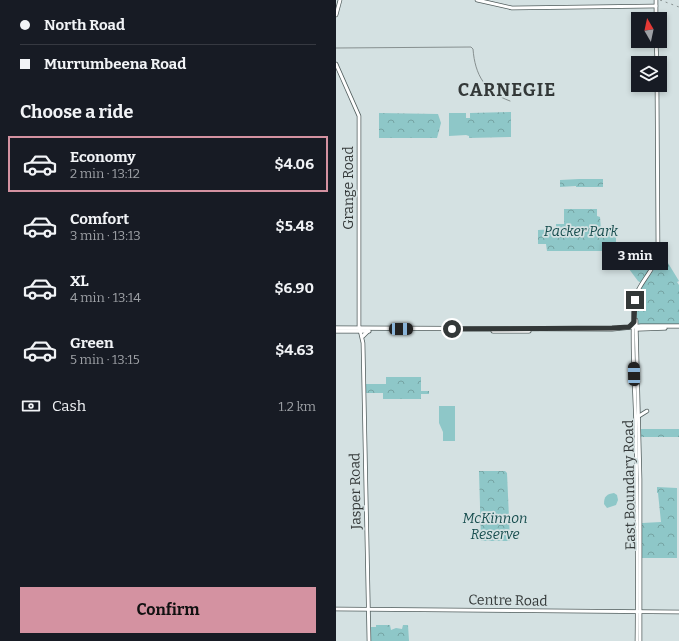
<!DOCTYPE html>
<html lang="en">
<head>
<meta charset="utf-8">
<style>
  body { margin:0; font-family:Bitter,serif; background:#20242c; color:#f1f3f6; height:100vh; display:flex; flex-direction:column; font-size:15px; white-space:nowrap }
  * { box-sizing:border-box; margin:0 }
  p { font-size:13px; color:#9ea1a6 }
  .icon { flex:none; width:22px; height:22px; fill:none; stroke:currentColor; stroke-width:2; stroke-linecap:round; stroke-linejoin:round }
  .map { position:relative; flex:1; overflow:hidden }
  .side { display:flex; flex-direction:column; background:#171b24; width:336px }
  .side>* { flex:none }
  .banner { display:grid; align-content:center; height:88px; padding:0 20px; background:#171b24 }
  .needle { width:26px; rotate:351deg }
  .buttons { position:absolute; left:295px; top:12px; display:grid; gap:8px }
  .buttons a { display:grid; place-items:center; width:36px; height:36px; border-radius:0px; background:#171b24; box-shadow:0 2px 6px #0003; font-size:20px }
  .end { position:absolute; width:18px; height:18px; margin:-9px; border:5px solid #333838; background:#fff; box-shadow:0 0 0 2px #fff }
  .from { border-radius:50% }
  .bubble { position:absolute; height:28px; border-radius:0px; background:#171b24; box-shadow:0 2px 6px #0003; font-size:13px; font-weight:700; line-height:28px; text-align:center }
  .car { position:absolute; width:12px; height:24px; margin:-12px -6px; border-radius:5px; box-shadow:0 0 3px 1px #0007; background:linear-gradient(#222 24%,#8ab4d8 0 40%,#222 0 76%,#8ab4d8 0 86%,#222 0) }
  .banner b { display:flex; align-items:center; gap:14px; height:38px; font-size:15px }
  .banner b+b { border-top:1px solid #363941 }
  .banner i { width:10px; height:10px; background:#f1f3f6 }
  ul { padding:0; list-style:none }
  li { display:flex; align-items:center; gap:12px; height:56px; margin:0 8px 6px; padding:0 12px; border:2px solid transparent; border-radius:0px }
  li div { flex:1 }
  li b { display:block; font-size:15px }
  li em { font-style:normal; font-weight:700 }
  li.selected { border-color:#d492a1 }
  li>.icon { width:36px; height:36px; stroke-width:1.5 }
  h2 { padding:0 20px; font-size:18px; line-height:48px }
  .pay { display:flex; align-items:center; gap:10px; height:44px; padding:0 20px; font-size:15px }
  .pay p { margin-inline-start:auto }
  .cta { display:flex; gap:8px; margin-top:auto; padding:8px 20px }
  .cta a { flex:1; height:46px; border-radius:0px; background:#d492a1; color:#111; font-size:16px; font-weight:700; line-height:46px; text-align:center }
  main { display:flex; flex:1; min-height:0 }
  .map>svg:first-child { display:block }
  .grass { fill:#8ec7c8 }
  .forest { fill:url(#forest-crowns) }
  .lines { fill:none; stroke-linecap:round; stroke-linejoin:round }
  .major-casing { stroke:#515d5d; stroke-width:4.5 }
  .highway-casing { stroke:#515d5d; stroke-width:5 }
  .major { stroke:#fff; stroke-width:3 }
  .highway { stroke:#fff; stroke-width:3.5 }
  .tram { stroke:#868f8f; stroke-width:1 }
  .rail { stroke:#868f8f; stroke-width:1; stroke-dasharray:2 4; stroke-linecap:butt }
  .route { stroke:#333838; stroke-width:5 }
  .labels { text-anchor:middle; stroke-width:3.5; stroke-linejoin:round; paint-order:stroke }
  .street-label { font-size:14px; fill:#333838; stroke:#d4e1e2 }
  .park-label { font-size:14px; font-style:italic; fill:#184e4f; stroke:#d4e1e2 }
  .district-label { font-size:18px; font-weight:bold; letter-spacing:1px; fill:#333838; stroke:#d4e1e2 }
</style>
</head>
<body>
<main>
<section class="side">
<div class="banner">
<b><i class="from"></i>North Road</b>
<b><i></i>Murrumbeena Road</b>
</div>
<h2>Choose a ride</h2>
<ul>
<li class="selected"><svg class="icon" aria-label="car" viewBox="0 0 24 24"><path d="M5 17H2v-5l4-1 3-4h7l3 4 3 1v5h-3M9 17h6M6 11h13"/><circle cx="7" cy="17" r="2"/><circle cx="17" cy="17" r="2"/></svg><div><b>Economy</b><p>2 min · 13:12</p></div><em>$4.06</em></li>
<li><svg class="icon" aria-label="car" viewBox="0 0 24 24"><path d="M5 17H2v-5l4-1 3-4h7l3 4 3 1v5h-3M9 17h6M6 11h13"/><circle cx="7" cy="17" r="2"/><circle cx="17" cy="17" r="2"/></svg><div><b>Comfort</b><p>3 min · 13:13</p></div><em>$5.48</em></li>
<li><svg class="icon" aria-label="car" viewBox="0 0 24 24"><path d="M5 17H2v-5l4-1 3-4h7l3 4 3 1v5h-3M9 17h6M6 11h13"/><circle cx="7" cy="17" r="2"/><circle cx="17" cy="17" r="2"/></svg><div><b>XL</b><p>4 min · 13:14</p></div><em>$6.90</em></li>
<li><svg class="icon" aria-label="car" viewBox="0 0 24 24"><path d="M5 17H2v-5l4-1 3-4h7l3 4 3 1v5h-3M9 17h6M6 11h13"/><circle cx="7" cy="17" r="2"/><circle cx="17" cy="17" r="2"/></svg><div><b>Green</b><p>5 min · 13:15</p></div><em>$4.63</em></li>
</ul>
<div class="pay"><svg class="icon" aria-label="cash" viewBox="0 0 24 24"><path d="M3 7h18v10H3z"/><circle cx="12" cy="12" r="2"/></svg>Cash<p>1.2 km</p></div>
<div class="cta"><a>Confirm</a></div>
</section>
<div class="map">
<svg width="343" height="641" viewBox="0 0 343 641">
  <defs>
    <pattern id="forest-crowns" width="20" height="18" patternUnits="userSpaceOnUse"><rect width="20" height="18" fill="#8ec7c8"/><path d="M2 6a3 3 0 1 1 6 0M12 15a3 3 0 1 1 6 0" fill="none" stroke="#75a3a3"/></pattern>
  </defs>
  <rect width="100%" height="100%" fill="#d4e1e2"/>
  <g class="grass">
    <path d="M113,113H130V135L113,136Z"/>
    <path d="M103,406H119V441H107V432L103,423Z"/>
    <path d="M278,493L281,495L282,500L280,505L271,508L268,504C268,496 271,494 278,493Z"/>
  </g>
  <g class="forest">
    <path d="M175,112V137L133,138V136L130,135V118H134V113Z"/>
    <path d="M43,113L102,114L105,123L101,138H43Z"/>
    <path d="M243,179H267V187H240V186L224,187V180Z"/>
    <path d="M228,209H261V216L264,217L265,230H280V251H211L210,244H202V230L220,229V224H228Z"/>
    <path d="M277,254H320V255L316,265L305,283L302,281L290,265L277,261Z"/>
    <path d="M326,256L332,263L343,281L341,282L343,285V324H303L301,322C301,315 300,307 301,299C305,283 319,272 324,257Z"/>
    <path d="M50,377H85V391H93V394H85V399H47V393H29V384H50Z"/>
    <rect x="305" y="429" width="38" height="8"/>
    <path d="M143,471H169L171,473L174,541H145Z"/>
    <path d="M321,487L341,488V558H306V523L325,522L322,493H321Z"/>
    <path d="M40,625H54L55,630L60,628L66,629L67,625H72L73,641H35V627H40Z"/>
  </g>
  <g class="lines">
    <g class="major-casing">
      <g id="major">
        <path d="M141,0L176,8L320,6"/>
        <path d="M320,0V19"/>
        <path d="M0,15L4,0"/>
        <path d="M320,41L321,63"/>
        <path d="M0,64L23,116V326L27,343L33,641"/>
        <path d="M300,320L304,479V641"/>
        <path d="M303,416L311,411"/>
        <path d="M0,609L343,612"/>
        <path d="M301,641C302,571 301,501 300,431C299,389 295,346 298,304C300,284 319,272 322,252L321,85"/>
      </g>
    </g>
    <g class="highway-casing">
      <g id="highway">
        <path d="M0,328L276,329L305,326H343"/>
        <path d="M301,329L329,328"/>
        <path d="M0,331H33"/>
        <path d="M157,331H193"/>
        <path d="M27,336L32,331"/>
      </g>
    </g>
    <use href="#major" class="major"/>
    <use href="#highway" class="highway"/>
    <path class="tram" d="M0,48L135,47L137,49C139,75 149,92 174,101"/>
    <path class="rail" d="M324,0L343,7"/>
  </g>
  <g class="lines">
    <path class="route" d="M116,329L276,328L293,327L298,322L299,300"/>
  </g>
  <g class="labels">
    <g class="street-label">
      <text transform="translate(12 188) rotate(-90)" y="5">Grange Road</text>
      <text transform="translate(293 485) rotate(-91)" y="5">East Boundary Road</text>
      <text transform="translate(19 491) rotate(-91)" y="5">Jasper Road</text>
      <text transform="translate(172 600) rotate(1)" y="5">Centre Road</text>
    </g>
    <g class="park-label">
      <text x="245" y="236">Packer Park</text>
      <text x="159" y="523">McKinnon<tspan x="159" dy="16">Reserve</tspan></text>
    </g>
    <g class="district-label">
      <text x="171" y="96">CARNEGIE</text>
    </g>
  </g>
</svg>
<div class="buttons">
<a><svg class="needle" viewBox="-14 -14 28 28"><path d="M0-13l5 13h-10z" fill="#e53935"/><path d="M0 13l5-13h-10z" fill="#9ea1a6"/></svg></a>
<a><svg class="icon" aria-label="layers" viewBox="0 0 24 24"><path d="M12 4l9 5-9 5-9-5zM3 14l9 5 9-5"/></svg></a>
</div>
<i class="end from" style="left:116px;top:329px"></i>
<i class="end" style="left:299px;top:300px"></i>
<div class="bubble" style="left:266px;top:242px;width:66px">3 min</div>
<i class="car" style="left:65px;top:329px;rotate:90deg"></i>
<i class="car" style="left:298px;top:374px;rotate:359deg"></i>
</div>
</main>
</body>
</html>
